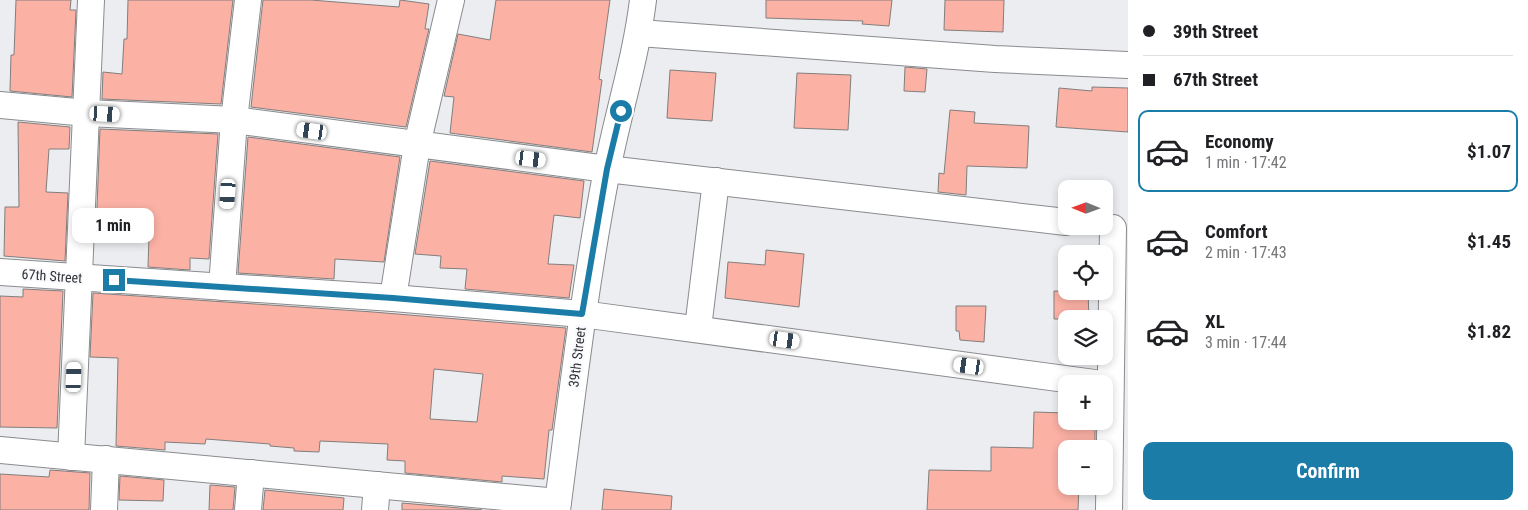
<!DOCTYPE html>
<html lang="en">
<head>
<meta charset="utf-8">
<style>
  body { margin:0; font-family:"Roboto Condensed",sans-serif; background:#f2f2f2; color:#202124; height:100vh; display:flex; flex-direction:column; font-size:19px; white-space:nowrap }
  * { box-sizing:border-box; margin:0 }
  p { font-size:16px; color:#757577 }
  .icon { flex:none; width:28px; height:28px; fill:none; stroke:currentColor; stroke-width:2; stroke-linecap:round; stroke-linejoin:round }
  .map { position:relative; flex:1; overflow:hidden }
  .panel { display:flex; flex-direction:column; background:#fff; width:400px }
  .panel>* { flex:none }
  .banner { display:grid; align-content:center; height:110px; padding:0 15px; background:#fff }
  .needle { width:32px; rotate:271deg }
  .buttons { position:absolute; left:1058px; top:180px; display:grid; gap:10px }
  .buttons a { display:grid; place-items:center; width:55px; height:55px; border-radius:10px; background:#fff; box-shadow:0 2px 8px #0003; font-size:25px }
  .end { position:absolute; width:22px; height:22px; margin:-11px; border:6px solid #1b7ca8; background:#fff; box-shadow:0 0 0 2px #fff }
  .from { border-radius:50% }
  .bubble { position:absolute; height:35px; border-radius:10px; background:#fff; box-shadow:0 2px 8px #0003; font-size:16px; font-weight:700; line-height:35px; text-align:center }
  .car { position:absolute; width:15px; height:30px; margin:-15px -8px; border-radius:6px; box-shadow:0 0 4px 1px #0007; background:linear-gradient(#fff 24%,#345 0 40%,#fff 0 76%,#345 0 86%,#fff 0) }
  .banner b { display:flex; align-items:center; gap:18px; height:48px; font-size:19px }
  .banner b+b { border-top:1px solid #e0e0e0 }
  .banner i { width:12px; height:12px; background:#202124 }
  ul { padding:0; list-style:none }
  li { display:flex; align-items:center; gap:15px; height:82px; margin:0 10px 8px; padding:0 5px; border:2px solid transparent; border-radius:10px }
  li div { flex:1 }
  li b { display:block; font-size:19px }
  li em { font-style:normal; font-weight:700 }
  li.current { border-color:#1b7ca8 }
  li>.icon { width:45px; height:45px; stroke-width:1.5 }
  .cta { display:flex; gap:10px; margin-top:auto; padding:10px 15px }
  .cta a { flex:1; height:58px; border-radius:10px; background:#1b7ca8; color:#fff; font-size:20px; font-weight:700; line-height:58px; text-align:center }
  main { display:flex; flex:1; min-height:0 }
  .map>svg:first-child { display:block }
  .building { fill:#fcb1a5; stroke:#827e7d; fill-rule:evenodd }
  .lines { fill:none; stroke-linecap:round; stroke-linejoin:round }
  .street-casing { stroke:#8a8b8e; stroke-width:28 }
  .street { stroke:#fff; stroke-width:26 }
  .route { stroke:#1b7ca8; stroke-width:6 }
  .labels { text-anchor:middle; stroke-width:4.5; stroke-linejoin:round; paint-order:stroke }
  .street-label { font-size:14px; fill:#343436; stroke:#f9fafd }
</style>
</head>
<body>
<main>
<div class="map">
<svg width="1128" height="510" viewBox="0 0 1128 510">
  <rect width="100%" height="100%" fill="#ebedf0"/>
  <g class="building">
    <path d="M16,0H71L70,10H76L72,97L10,91L11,55H14Z"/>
    <path d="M128,0H233L221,104L102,99L103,72L122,74L124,39H127Z"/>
    <path d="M263,0H311L399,7L400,0L429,4L425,29H429L406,127L251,107Z"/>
    <path d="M496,0H610L599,79L602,80L592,152L450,133L454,97L444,96L458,34L490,40Z"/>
    <path d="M766,0H892L889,26L862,24L863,21L766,18Z"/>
    <path d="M945,0H1004L1003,32L944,30Z"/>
    <path d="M905,67L927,69L925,92L904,91Z"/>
    <path d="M670,70L716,73L712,121L667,118Z"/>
    <path d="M797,73L851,75L848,130L794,128Z"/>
    <path d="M1092,87L1128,88V132L1056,127L1059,88L1092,91Z"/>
    <path d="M950,110L975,112L974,123L1029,126L1027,168L967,166L966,195L938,192L939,173L944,174Z"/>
    <path d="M18,122L70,127L69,149H49L46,192L68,193L65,261L4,256L5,207H19Z"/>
    <path d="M100,129L218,134L209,259L190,258V270L148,267L149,236L96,233Z"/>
    <path d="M248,137L400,157L384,262L335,259L334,279L238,273Z"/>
    <path d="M430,161L584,181L580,218L554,215L548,264L574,265L569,298L465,289L467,269L440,268L441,256L415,254Z"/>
    <path d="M766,250L804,254L799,307L725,298L728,262L765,265Z"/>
    <path d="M23,289L63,291L57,428L0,427V296L23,297Z"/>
    <path d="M1054,291H1088L1089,319H1054Z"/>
    <path d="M93,293L373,312L566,328L552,430H549L544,479L502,476V482L405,473V461L387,460L388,444L320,441L319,452L294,451V448L270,446V444L206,439L205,444L165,442V450L116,446L118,358L90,357ZM434,369L483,374L477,422L430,419Z"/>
    <path d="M956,306H986L984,342L960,340L959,331H956Z"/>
    <path d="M1034,412L1066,413V421H1095V449H1066V486H1079L1078,510H927L929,470L991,471V447L1033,448Z"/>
    <path d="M50,470L90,473L89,510H0V474L49,477Z"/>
    <path d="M120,476L164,480L163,501L119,500Z"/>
    <path d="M210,485L235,487L233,510H209Z"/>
    <path d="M604,489L672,496L671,510H602Z"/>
    <path d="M265,490L344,498L343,510H263Z"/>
    <path d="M402,503L482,510H402Z"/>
  </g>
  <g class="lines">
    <g class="street-casing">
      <g id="street">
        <path d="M639,33L995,59L1128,65"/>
        <path d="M0,105L87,113L234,120L607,169L1066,222"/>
        <path d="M0,272L393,298L582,314L1102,384"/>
        <path d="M222,287L234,120L248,0"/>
        <path d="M393,298L417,145L451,0"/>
        <path d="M698,328L716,181"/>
        <path d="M0,450L558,502"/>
        <path d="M71,457L91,0"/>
        <path d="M104,510L106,459"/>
        <path d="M248,510L251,473"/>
        <path d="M375,510L377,485"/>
        <path d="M557,510C572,396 585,283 607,170C618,113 636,58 643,0"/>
        <path d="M1109,510L1113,228"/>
      </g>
    </g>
    <use href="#street" class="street"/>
  </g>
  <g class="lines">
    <path class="route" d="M114,280L393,298L582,314L607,169L621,111"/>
  </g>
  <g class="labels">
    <g class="street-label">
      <text transform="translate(52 276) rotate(4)" y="5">67th Street</text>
      <text transform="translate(577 357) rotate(-83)" y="5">39th Street</text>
    </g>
  </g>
</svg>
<div class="buttons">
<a><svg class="needle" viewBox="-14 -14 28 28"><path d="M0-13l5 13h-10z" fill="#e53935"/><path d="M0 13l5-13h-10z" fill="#757577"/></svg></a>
<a><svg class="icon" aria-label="locate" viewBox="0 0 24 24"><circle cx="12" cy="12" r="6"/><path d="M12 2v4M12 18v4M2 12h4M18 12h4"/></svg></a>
<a><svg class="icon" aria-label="layers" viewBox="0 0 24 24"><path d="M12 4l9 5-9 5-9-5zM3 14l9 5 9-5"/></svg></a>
<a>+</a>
<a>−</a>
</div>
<i class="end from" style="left:621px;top:111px"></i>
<i class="end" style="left:114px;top:280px"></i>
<div class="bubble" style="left:72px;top:208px;width:82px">1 min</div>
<i class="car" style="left:105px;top:114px;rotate:93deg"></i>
<i class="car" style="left:312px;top:131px;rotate:278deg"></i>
<i class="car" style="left:531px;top:159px;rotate:97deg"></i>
<i class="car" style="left:228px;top:194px;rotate:184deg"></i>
<i class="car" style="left:785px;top:340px;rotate:98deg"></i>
<i class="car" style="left:969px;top:366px;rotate:278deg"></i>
<i class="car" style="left:74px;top:377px;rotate:2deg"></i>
</div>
<section class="panel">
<div class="banner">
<b><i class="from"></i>39th Street</b>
<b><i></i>67th Street</b>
</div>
<ul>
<li class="current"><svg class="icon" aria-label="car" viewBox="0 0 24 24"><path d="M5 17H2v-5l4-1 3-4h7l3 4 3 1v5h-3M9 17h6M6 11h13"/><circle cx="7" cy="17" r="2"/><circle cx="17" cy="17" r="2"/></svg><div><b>Economy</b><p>1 min · 17:42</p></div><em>$1.07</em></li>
<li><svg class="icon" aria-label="car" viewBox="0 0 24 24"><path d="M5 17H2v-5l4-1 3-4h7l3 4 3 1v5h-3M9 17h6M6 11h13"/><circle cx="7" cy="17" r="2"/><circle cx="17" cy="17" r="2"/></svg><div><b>Comfort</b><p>2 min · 17:43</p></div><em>$1.45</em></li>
<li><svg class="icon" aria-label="car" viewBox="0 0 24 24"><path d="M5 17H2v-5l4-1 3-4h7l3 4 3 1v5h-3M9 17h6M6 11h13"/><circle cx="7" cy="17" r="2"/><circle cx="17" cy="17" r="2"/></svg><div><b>XL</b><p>3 min · 17:44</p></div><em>$1.82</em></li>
</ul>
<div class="cta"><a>Confirm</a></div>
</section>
</main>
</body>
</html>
